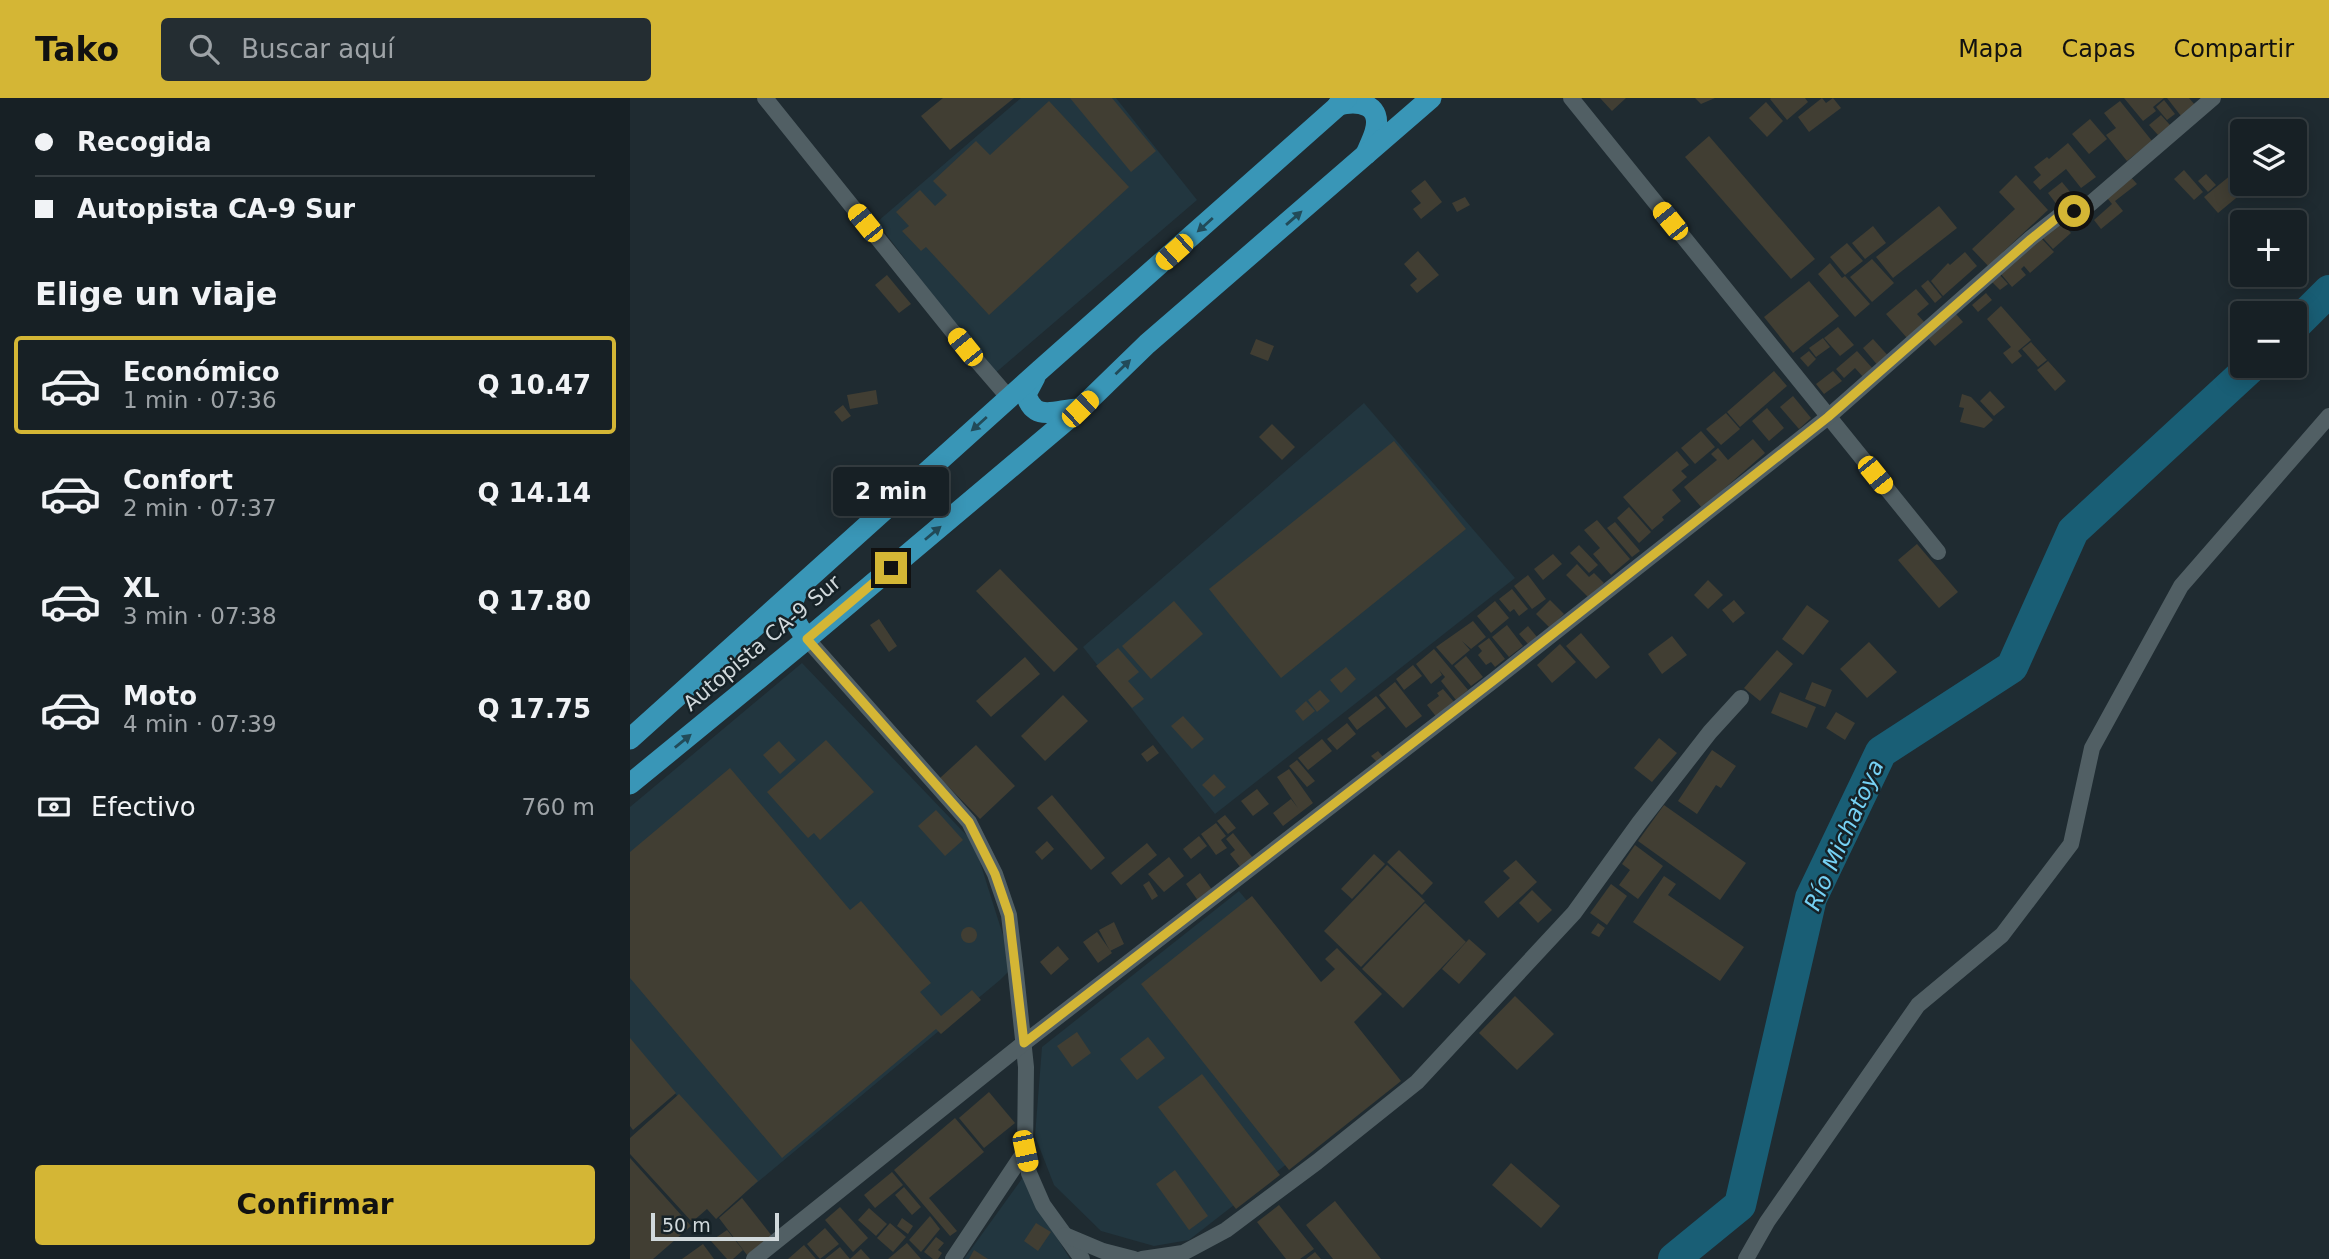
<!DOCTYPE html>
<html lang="es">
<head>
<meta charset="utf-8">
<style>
  body { margin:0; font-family:"DejaVu Sans",sans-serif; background:#242d32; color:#f1f3f6; height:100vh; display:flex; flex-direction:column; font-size:26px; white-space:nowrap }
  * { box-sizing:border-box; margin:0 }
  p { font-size:23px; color:#9ea3a7 }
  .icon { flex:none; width:38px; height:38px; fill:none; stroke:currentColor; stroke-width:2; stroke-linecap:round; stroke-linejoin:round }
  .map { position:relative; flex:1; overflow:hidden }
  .sheet { display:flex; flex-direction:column; background:#172025; width:630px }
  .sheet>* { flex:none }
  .guide { display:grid; align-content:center; height:154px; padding:0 35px; background:#172025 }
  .buttons { position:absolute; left:1600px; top:21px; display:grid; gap:14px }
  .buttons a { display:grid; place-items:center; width:77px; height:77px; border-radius:7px; background:#172025; box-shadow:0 4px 18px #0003,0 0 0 2px #363e42; font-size:35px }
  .scale { position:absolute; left:21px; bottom:18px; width:128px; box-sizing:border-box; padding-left:7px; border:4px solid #d1d9dc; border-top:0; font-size:19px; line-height:24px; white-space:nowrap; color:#d1d9dc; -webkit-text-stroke:5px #162227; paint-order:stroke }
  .end { position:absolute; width:32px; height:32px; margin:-16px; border:9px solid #d4b635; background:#111; box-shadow:0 0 0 4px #111 }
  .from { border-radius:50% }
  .bubble { position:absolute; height:49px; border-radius:7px; background:#172025; box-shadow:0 4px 18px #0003,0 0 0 2px #363e42; font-size:23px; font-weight:700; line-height:49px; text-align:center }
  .car { position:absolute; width:21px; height:42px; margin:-21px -10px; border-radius:9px; box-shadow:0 0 5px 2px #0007; background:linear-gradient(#f5c518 24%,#345 0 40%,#f5c518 0 76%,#345 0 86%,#f5c518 0) }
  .guide b { display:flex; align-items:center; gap:24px; height:66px; font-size:26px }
  .guide b+b { border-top:2px solid #363e42 }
  .guide i { width:18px; height:18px; background:#f1f3f6 }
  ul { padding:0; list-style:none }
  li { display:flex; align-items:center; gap:21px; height:98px; margin:0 14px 10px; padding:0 21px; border:4px solid transparent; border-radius:7px }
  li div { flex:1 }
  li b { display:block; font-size:26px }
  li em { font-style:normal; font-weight:700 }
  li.selected { border-color:#d4b635 }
  li>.icon { width:63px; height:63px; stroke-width:1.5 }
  h2 { padding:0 35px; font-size:32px; line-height:84px }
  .pay { display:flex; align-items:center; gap:18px; height:77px; padding:0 35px; font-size:26px }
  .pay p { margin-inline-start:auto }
  .primary-button { display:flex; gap:14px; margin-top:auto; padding:14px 35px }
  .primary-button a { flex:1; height:80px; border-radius:7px; background:#d4b635; color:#111; font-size:28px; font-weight:700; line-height:80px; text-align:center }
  header { display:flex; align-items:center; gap:42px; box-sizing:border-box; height:98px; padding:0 35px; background:#d4b635; color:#111 }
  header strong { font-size:33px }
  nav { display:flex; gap:38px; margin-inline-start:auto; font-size:24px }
  .search { width:490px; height:63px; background:#242d32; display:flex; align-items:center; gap:18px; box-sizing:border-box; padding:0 24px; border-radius:7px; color:#9ea3a7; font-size:26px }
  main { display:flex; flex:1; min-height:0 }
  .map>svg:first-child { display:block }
  .built { fill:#22363f }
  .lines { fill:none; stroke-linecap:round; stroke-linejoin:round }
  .river { stroke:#195e75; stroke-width:32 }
  .building { fill:#413e33 }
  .street { stroke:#515f64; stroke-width:16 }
  .highway { stroke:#3996b7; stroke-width:21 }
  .oneway { fill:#224b59 }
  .route { stroke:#d4b635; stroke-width:9 }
  .labels { text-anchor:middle; stroke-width:5; stroke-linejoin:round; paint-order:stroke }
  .street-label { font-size:21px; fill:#d1d9dc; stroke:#162227 }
  .water-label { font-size:23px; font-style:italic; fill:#76d1f4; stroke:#162227 }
</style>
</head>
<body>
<header>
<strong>Tako</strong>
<div class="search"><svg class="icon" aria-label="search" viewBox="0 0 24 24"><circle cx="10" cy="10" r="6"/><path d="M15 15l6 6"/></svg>Buscar aquí</div>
<nav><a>Mapa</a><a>Capas</a><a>Compartir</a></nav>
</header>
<main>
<section class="sheet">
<div class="guide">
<b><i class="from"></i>Recogida</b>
<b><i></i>Autopista CA-9 Sur</b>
</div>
<h2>Elige un viaje</h2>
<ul>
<li class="selected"><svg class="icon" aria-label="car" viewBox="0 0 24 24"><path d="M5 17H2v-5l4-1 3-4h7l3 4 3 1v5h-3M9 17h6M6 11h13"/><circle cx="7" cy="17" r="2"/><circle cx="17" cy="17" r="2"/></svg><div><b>Económico</b><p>1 min · 07:36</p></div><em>Q 10.47</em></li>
<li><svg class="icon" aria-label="car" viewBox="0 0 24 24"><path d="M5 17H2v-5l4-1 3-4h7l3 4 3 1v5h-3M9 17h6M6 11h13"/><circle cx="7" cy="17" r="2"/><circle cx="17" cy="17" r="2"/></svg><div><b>Confort</b><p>2 min · 07:37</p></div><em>Q 14.14</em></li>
<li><svg class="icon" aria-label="car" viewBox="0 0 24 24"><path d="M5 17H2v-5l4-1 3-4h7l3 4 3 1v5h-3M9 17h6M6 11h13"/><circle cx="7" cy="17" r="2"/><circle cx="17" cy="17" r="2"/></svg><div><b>XL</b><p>3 min · 07:38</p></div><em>Q 17.80</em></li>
<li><svg class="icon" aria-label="car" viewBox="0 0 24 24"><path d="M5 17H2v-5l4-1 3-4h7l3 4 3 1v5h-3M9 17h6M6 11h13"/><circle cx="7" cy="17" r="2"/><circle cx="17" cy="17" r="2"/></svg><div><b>Moto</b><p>4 min · 07:39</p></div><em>Q 17.75</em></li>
</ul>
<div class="pay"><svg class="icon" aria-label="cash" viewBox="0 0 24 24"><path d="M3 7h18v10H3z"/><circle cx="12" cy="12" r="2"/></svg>Efectivo<p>760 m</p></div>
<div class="primary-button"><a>Confirmar</a></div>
</section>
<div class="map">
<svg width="1699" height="1161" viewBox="0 0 1699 1161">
  <rect width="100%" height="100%" fill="#1f2b31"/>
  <g class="built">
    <path d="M391,0H486L567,102L363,277L247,124Z"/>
    <path d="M734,305L885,480L585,716L453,549Z"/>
    <path d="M172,565L344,745L383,869L370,882L123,1088L0,942V709Z"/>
    <path d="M609,793L765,982L559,1142L524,1148L471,1133L424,1087L405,1038L412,949Z"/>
    <path d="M394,1078L408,1108L440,1161H334Z"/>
  </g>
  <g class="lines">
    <g class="river">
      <path d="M1664,228L1699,193"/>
      <path d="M1044,1161L1110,1107L1181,800L1251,654L1382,569L1443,433L1622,268"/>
    </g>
  </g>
  <g class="building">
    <path d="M313,0H384L320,52L291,18Z"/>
    <path d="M440,0H482L526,53L501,74Z"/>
    <path d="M970,0H996L982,13Z"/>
    <path d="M1065,0H1085L1071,6Z"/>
    <path d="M1141,0H1175L1178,4L1157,22L1140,1Z"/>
    <path d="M1192,0L1196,5L1203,0L1211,10L1179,34L1168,19Z"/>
    <path d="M1494,0H1534L1523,9L1526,13L1513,23Z"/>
    <path d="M1537,0H1559L1565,7L1551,18Z"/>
    <path d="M1534,2L1545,16L1537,22L1526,9Z"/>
    <path d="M419,3L499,89L359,217L296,149L291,153L272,133L279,128L266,114L290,92L305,108L317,97L303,83L346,43L360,57Z"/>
    <path d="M1490,3L1522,43L1497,63L1476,37L1486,30L1474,15Z"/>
    <path d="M1136,4L1153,23L1137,39L1119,20Z"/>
    <path d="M1531,17L1540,27L1528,37L1519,27Z"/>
    <path d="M1460,21L1477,41L1459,56L1442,36Z"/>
    <path d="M1079,38L1185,161L1161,181L1055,59Z"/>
    <path d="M1438,45L1466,79L1451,90L1436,71L1410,92L1403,84L1411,77L1404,69L1417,59L1419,61Z"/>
    <path d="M1612,68V86H1623L1588,115L1574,99Z"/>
    <path d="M1554,72L1573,94L1564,102L1544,81Z"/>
    <path d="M1498,76L1507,86L1485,103L1493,113L1471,131L1464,122L1482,106L1474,96Z"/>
    <path d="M1576,76L1586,87L1578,94L1568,83Z"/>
    <path d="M1386,77L1418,112L1373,154L1362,172L1342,151L1385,111L1369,94Z"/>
    <path d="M795,82L812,104L791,121L783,111L791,105L781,93Z"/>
    <path d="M1432,84L1441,95L1427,107L1418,95Z"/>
    <path d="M835,99L840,107L827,114L822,105Z"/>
    <path d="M1309,108L1327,130L1263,180L1246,159Z"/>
    <path d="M1430,123L1441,135L1423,151L1412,139Z"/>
    <path d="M1243,128L1256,145L1235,161L1222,145Z"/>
    <path d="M1411,140L1424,154L1400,175L1394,168L1391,171L1396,177L1382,189L1371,176Z"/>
    <path d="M1217,145L1233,163L1215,177L1200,159Z"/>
    <path d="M788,153L809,177L787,195L780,187L787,181L774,166Z"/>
    <path d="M1335,154L1347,168L1313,198L1301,183L1318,165L1320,167Z"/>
    <path d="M1242,161L1264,185L1242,204L1220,179Z"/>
    <path d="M1200,165L1212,180L1215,178L1240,206L1225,219L1188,176Z"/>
    <path d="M1369,176L1378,186L1370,192L1361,183Z"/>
    <path d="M257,177L281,206L269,215L245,187Z"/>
    <path d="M1298,182L1312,199L1305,205L1291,188Z"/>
    <path d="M1179,183L1209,218L1163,255L1134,219Z"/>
    <path d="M1286,191L1299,206L1287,216L1295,225L1277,240L1256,216Z"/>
    <path d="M1356,195L1362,202L1348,214L1342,207Z"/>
    <path d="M1371,208L1401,242L1388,253L1392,258L1382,266L1373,255L1381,249L1357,221Z"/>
    <path d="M1326,216L1333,224L1305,248L1298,240Z"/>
    <path d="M1208,229L1224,247L1210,258L1194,240Z"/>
    <path d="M1193,240L1200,249L1186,259L1179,250Z"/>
    <path d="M626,241L644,248L638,263L620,256Z"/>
    <path d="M1243,241L1261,261L1250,270L1233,250Z"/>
    <path d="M1401,244L1417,262L1408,269L1392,251Z"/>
    <path d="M1179,253L1186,261L1178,269L1170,260Z"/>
    <path d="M1227,253L1244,272L1234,280L1225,270L1214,280L1206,271Z"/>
    <path d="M1418,263L1436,283L1425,293L1407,272Z"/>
    <path d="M1144,273L1157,288L1110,329L1097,314Z"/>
    <path d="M1203,273L1212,283L1194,296L1186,286Z"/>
    <path d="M246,292L248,306L220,311L217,297Z"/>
    <path d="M1360,293L1375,309L1364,318L1350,303Z"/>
    <path d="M1332,296L1341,299L1363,322L1354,330L1330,324L1334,310L1329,309Z"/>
    <path d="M1163,298L1181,320L1169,331L1150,309Z"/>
    <path d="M213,307L221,318L212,324L204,314Z"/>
    <path d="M1137,310L1154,330L1139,343L1122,323Z"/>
    <path d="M1096,315L1110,331L1091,347L1076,331Z"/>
    <path d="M642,326L665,349L652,362L629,339Z"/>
    <path d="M1071,333L1085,349L1065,366L1051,350Z"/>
    <path d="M1123,341L1135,355L1072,410L1054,389L1087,362L1081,356L1088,350L1098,362Z"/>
    <path d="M764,343L836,431L651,580L579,491Z"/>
    <path d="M1047,353L1059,367L1051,373L1057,379L1042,392L1051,403L1032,419L1034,422L1022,432L993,399Z"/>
    <path d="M999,409L1021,434L1009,445L987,420Z"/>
    <path d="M967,422L1000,461L981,477L963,456L970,450L954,432Z"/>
    <path d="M985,424L1010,453L1002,459L977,430Z"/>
    <path d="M1287,446L1328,494L1309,510L1268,462Z"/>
    <path d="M949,447L968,467L959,475L940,455Z"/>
    <path d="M923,456L932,466L913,482L904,471Z"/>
    <path d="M947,466L959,479L964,475L974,485L959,500L936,477Z"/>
    <path d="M370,471L448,551L424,574L346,493Z"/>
    <path d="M898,477L916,501L902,511L884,488Z"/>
    <path d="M1078,482L1093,497L1078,511L1064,497Z"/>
    <path d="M882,491L898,511L889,518L884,511L880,514L869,501Z"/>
    <path d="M920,502L934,516L920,530L906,516Z"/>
    <path d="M1104,502L1115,515L1103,525L1092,512Z"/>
    <path d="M544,503L573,536L521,581L492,548Z"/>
    <path d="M865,503L879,520L861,535L847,518Z"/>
    <path d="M1177,507L1199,523L1173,557L1152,541Z"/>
    <path d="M249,521L267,548L259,554L240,527Z"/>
    <path d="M843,523L856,539L841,551L832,543L840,552L822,567L806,549Z"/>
    <path d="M877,527L893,548L879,559L862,539Z"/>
    <path d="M898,528L907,539L898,546L889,536Z"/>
    <path d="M951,535L980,569L966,581L936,548Z"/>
    <path d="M1042,538L1057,557L1032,576L1018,556Z"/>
    <path d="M859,540L875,561L865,569L861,564L856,567L848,557L852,553L848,548Z"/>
    <path d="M1239,544L1267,574L1237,600L1210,571Z"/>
    <path d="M930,546L946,564L922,585L907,567Z"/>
    <path d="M488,550L509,574L498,583L514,601L502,610L466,568Z"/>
    <path d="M804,551L838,592L826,602L811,583L815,579L809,572L812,577L801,586L786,566Z"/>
    <path d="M1147,552L1163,566L1130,603L1114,590Z"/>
    <path d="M836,558L853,579L841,588L824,568Z"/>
    <path d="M395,559L410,576L361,619L346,603Z"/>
    <path d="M783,567L792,578L774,592L766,581Z"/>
    <path d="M716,569L726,581L711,595L700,582Z"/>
    <path d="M765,584L792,618L776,630L749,597Z"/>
    <path d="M1182,584L1202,592L1195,609L1175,601Z"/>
    <path d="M813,591L824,604L808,621L797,607L809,598L807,595Z"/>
    <path d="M690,592L700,603L687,614L678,602Z"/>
    <path d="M1150,594L1186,609L1177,630L1141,615Z"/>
    <path d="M433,597L458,623L415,663L391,638Z"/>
    <path d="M746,598L756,610L727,632L718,620Z"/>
    <path d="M676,603L685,613L673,623L665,613Z"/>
    <path d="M1206,614L1225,625L1215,642L1196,630Z"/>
    <path d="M553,618L574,641L562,651L541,628Z"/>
    <path d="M717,625L726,636L707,652L697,641Z"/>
    <path d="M1029,640L1047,655L1022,684L1004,670Z"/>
    <path d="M692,641L702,653L678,672L668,660Z"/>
    <path d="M196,642L244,694L190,742L184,735L178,740L137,694Z"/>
    <path d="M149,643L166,662L150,676L133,657Z"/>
    <path d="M346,647L385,688L350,721L310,680Z"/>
    <path d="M523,647L529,655L517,664L511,656Z"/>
    <path d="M1082,652L1106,668L1091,690L1086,687L1067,716L1048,703Z"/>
    <path d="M748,653L754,660L748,665L741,658Z"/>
    <path d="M667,662L685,683L677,689L659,668Z"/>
    <path d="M100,670L220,812L231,803L301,885L290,894L311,918L342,892L351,902L311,936L306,931L152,1060L0,880V754Z"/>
    <path d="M659,671L683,705L653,728L643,715L661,701L668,710L647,679Z"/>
    <path d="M584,676L596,689L584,699L572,687Z"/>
    <path d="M627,691L639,706L623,718L611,703Z"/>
    <path d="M422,697L475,760L461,772L407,710Z"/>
    <path d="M1034,707L1116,765L1090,802L1008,743Z"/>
    <path d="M306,712L333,742L315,758L288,728Z"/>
    <path d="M595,717L606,730L598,736L587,723Z"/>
    <path d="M586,725L596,738L591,742L597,750L586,757L571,736Z"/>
    <path d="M603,735L623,760L611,770L600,756L605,752L596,741Z"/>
    <path d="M569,738L577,748L561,761L553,751Z"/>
    <path d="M417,743L424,751L412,762L405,754Z"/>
    <path d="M517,745L527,757L491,787L481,775Z"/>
    <path d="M1005,747L1033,768L1008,801L989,787L1000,772L992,766Z"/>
    <path d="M769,752L803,785L792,797L757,764Z"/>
    <path d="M744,756L755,766L722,801L711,791Z"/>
    <path d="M539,759L554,778L534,794L518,776Z"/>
    <path d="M886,762L907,784L868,820L854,804L880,780L873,773Z"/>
    <path d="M757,767L795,803L731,869L694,833Z"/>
    <path d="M570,775L583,793L569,804L556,786Z"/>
    <path d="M1034,778L1046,786L1038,797L1114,849L1090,883L1003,824Z"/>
    <path d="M519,783L528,798L522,802L513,787Z"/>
    <path d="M981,786L997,798L977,827L960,815Z"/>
    <path d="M902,792L922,812L908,825L889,805Z"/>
    <path d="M622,798L691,884L705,871L695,861L707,850L752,896L724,924L771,983L659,1072L511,886Z"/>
    <path d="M795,805L836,844L773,910L732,871Z"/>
    <path d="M484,824L494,846L480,853L469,832Z"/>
    <path d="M968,825L975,830L969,839L961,835Z"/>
    <circle cx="339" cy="837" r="8"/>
    <path d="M467,834L482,855L468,865L453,844Z"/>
    <path d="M839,841L856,856L829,886L812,871Z"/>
    <path d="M428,848L439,861L421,877L410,864Z"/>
    <path d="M885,898L924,936L887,972L849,935Z"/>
    <path d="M447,934L461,955L442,969L427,948Z"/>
    <path d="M518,939L535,960L507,982L490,961Z"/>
    <path d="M0,940L46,995L3,1032L0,1028Z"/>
    <path d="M572,976L650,1077L606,1111L528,1009Z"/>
    <path d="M359,994L385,1025L354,1050L329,1020Z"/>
    <path d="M49,996L128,1083L86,1121L77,1111L62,1124L0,1056V1040Z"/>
    <path d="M325,1020L354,1054L299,1100L327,1133L320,1138L264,1072Z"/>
    <path d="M0,1060L61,1128L23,1161H0Z"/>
    <path d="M881,1065L930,1108L911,1130L862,1087Z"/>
    <path d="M545,1072L578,1118L559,1132L526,1086Z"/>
    <path d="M262,1074L273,1087L245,1110L234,1097Z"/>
    <path d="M274,1089L291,1109L282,1117L265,1097Z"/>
    <path d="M112,1100L142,1138L117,1157L89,1120Z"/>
    <path d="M705,1103L751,1161H703L676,1127Z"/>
    <path d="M649,1107L684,1151L670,1161H656L627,1124Z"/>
    <path d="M210,1109L238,1140L223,1154L195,1122Z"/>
    <path d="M239,1110L257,1126L246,1138L228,1122Z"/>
    <path d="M300,1118L310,1131L291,1154L279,1142Z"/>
    <path d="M272,1120L283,1128L278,1136L267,1128Z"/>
    <path d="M260,1125L276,1139L263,1154L247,1140Z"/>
    <path d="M406,1125L421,1134L408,1153L394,1143Z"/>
    <path d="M195,1130L209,1146L190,1161L177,1146Z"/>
    <path d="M97,1132L113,1152L103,1161H97L81,1143Z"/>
    <path d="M306,1139L314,1145L308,1152L312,1155L308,1161H303L294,1154Z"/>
    <path d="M277,1145L291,1161H258Z"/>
    <path d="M73,1146L84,1161H52Z"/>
    <path d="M174,1147L186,1161H158Z"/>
    <path d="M210,1149L220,1161L231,1151L240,1161H195Z"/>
    <path d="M344,1152L358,1161H339Z"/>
    <path d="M685,1154L691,1161H676Z"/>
  </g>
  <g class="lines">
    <g class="street">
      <path d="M135,0L335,249L379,300"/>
      <path d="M941,0L1308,454"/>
      <path d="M177,541L339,724L365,776L379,817L386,876L396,969L395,1053L399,1075L413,1107L452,1161"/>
      <path d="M435,1137L473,1153L504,1161"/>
      <path d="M124,1161L394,945L863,583L1198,319L1401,140L1428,119L1460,106L1583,0"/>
      <path d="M323,1161L395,1053"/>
      <path d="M512,1161L553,1155L596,1132L687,1064L787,984L944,815L1009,725L1080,634L1111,600"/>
      <path d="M1116,1161L1137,1124L1288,907L1372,837L1441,746L1462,650L1551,488L1699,318"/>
    </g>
    <g class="highway">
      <path d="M708,7C729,2 753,6 745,34C743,41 739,49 736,56"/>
      <path d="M405,279L396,296C404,326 428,311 449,311"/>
      <path d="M170,489C156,509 164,524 177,541"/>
      <path d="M0,641L410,272L717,0"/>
      <path d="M0,686L177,541L450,311L517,246L801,0"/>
    </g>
  </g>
  <defs><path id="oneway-solid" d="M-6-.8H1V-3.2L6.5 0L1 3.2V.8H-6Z" transform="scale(1.75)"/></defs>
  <g class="oneway">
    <use href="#oneway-solid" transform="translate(664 120) rotate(-41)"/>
    <use href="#oneway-solid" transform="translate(575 127) rotate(138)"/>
    <use href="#oneway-solid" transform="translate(493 269) rotate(-44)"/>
    <use href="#oneway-solid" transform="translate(349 326) rotate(138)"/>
    <use href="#oneway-solid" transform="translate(303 435) rotate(-40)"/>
    <use href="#oneway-solid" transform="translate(53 643) rotate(-39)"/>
  </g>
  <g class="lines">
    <path class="route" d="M261,470L177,541L339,724L365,776L379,817L394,945L863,583L1198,319L1401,141L1428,119L1444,113"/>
  </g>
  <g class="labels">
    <g class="street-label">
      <text transform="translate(132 545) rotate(-40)" y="7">Autopista CA-9 Sur</text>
    </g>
    <g class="water-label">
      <text transform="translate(1214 737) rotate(-66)" y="8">Río Michatoya</text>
    </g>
  </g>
</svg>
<div class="buttons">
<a><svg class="icon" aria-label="layers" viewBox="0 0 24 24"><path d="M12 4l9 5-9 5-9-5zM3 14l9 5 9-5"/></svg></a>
<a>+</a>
<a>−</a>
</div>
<div class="scale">50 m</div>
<i class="end from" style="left:1444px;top:113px"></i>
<i class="end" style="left:261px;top:470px"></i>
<div class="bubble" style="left:203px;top:369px;width:116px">2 min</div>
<i class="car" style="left:1040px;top:123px;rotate:321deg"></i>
<i class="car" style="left:235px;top:125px;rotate:321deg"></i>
<i class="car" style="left:544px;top:154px;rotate:228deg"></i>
<i class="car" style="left:335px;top:249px;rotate:321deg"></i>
<i class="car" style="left:450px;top:311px;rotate:46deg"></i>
<i class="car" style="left:1245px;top:377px;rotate:141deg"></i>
<i class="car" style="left:395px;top:1053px;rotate:168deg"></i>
</div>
</main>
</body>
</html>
